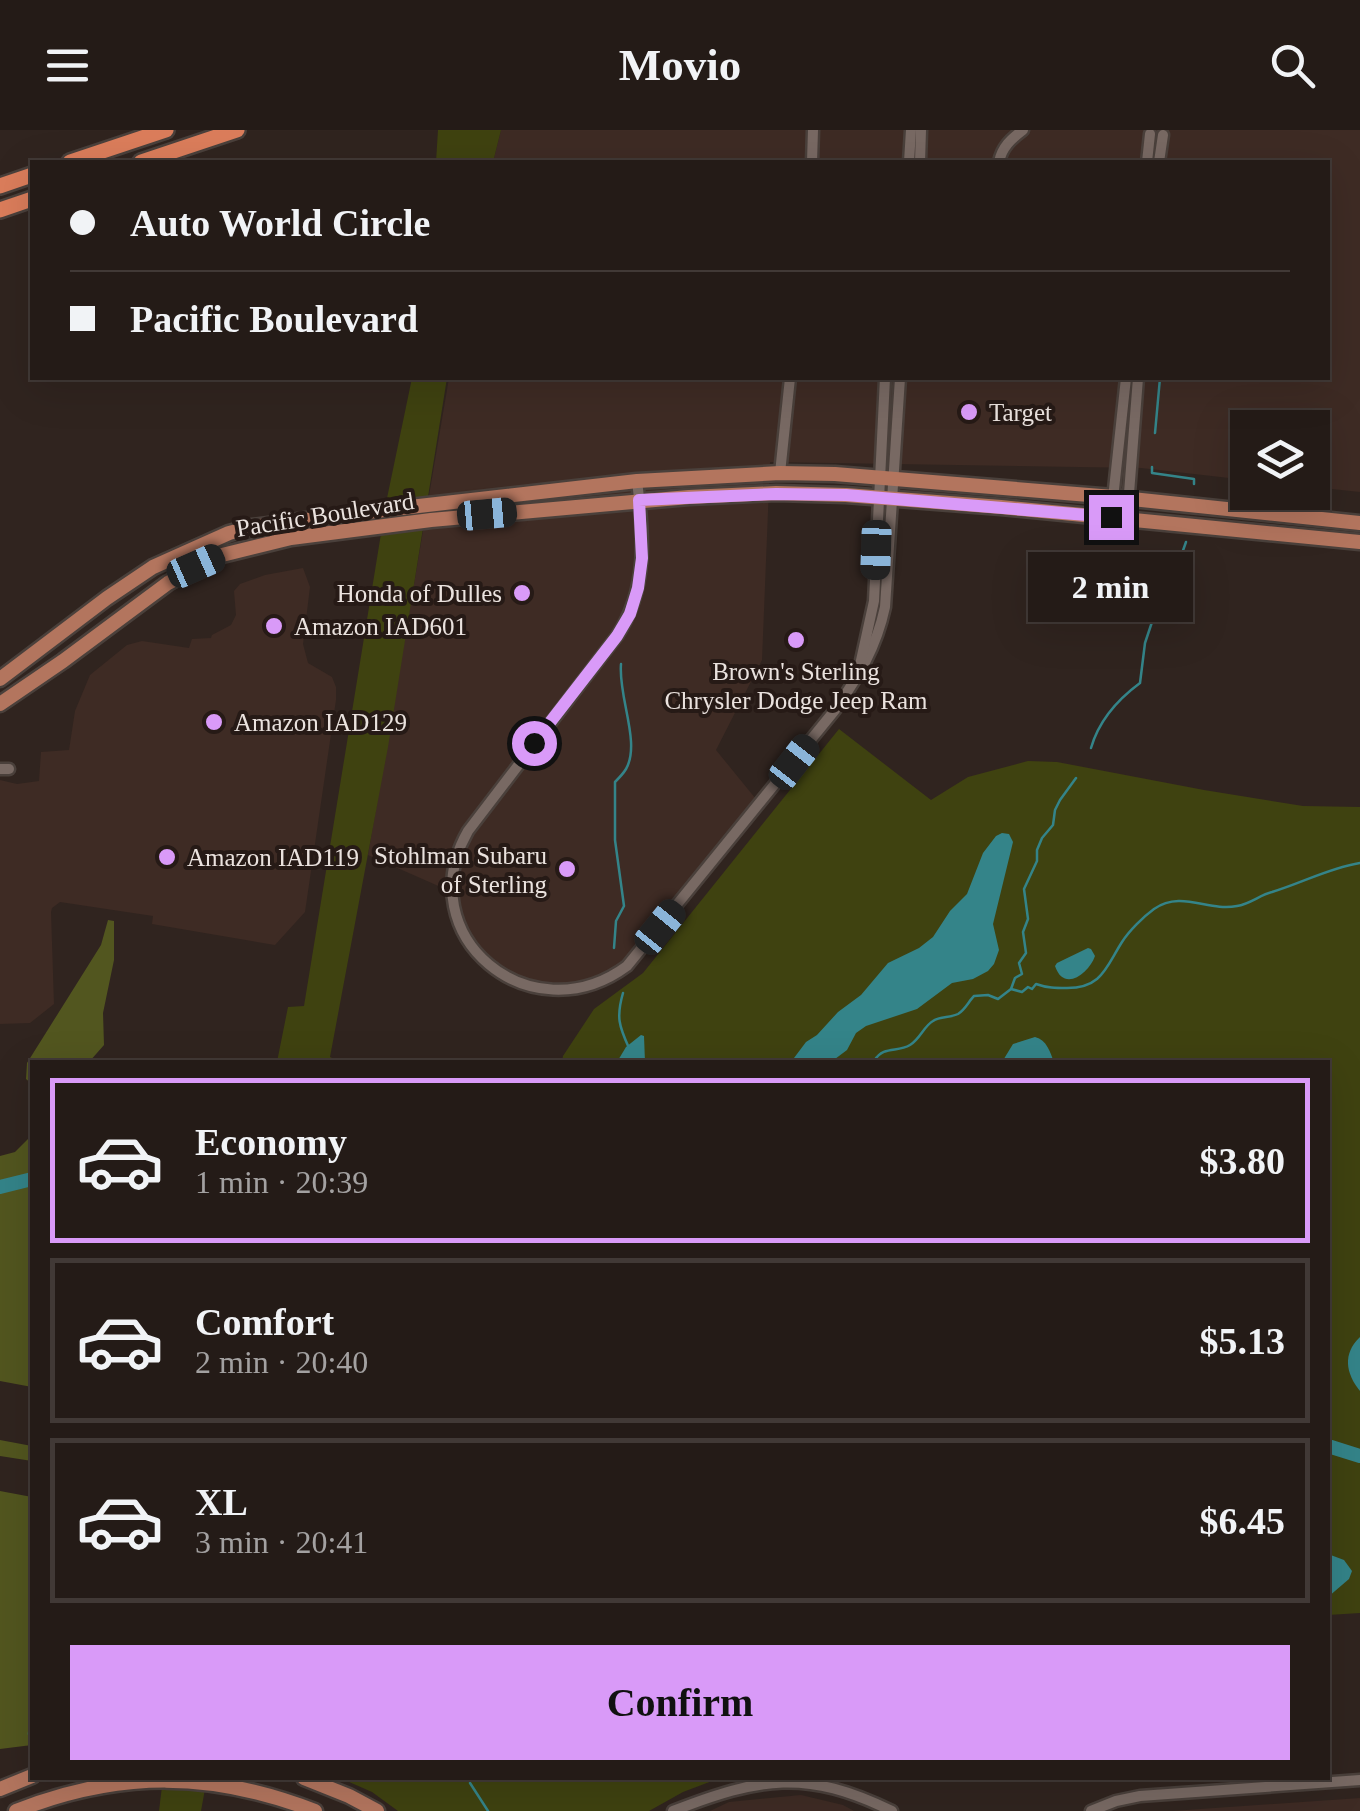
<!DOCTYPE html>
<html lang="en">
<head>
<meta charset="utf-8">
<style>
  body { margin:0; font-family:Georgia,serif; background:#2c2420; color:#f1f3f6; height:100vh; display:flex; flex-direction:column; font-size:38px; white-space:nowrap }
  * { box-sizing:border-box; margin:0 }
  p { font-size:32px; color:#a3a1a1 }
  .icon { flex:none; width:55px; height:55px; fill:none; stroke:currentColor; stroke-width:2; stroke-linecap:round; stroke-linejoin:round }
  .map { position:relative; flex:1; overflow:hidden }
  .panel { position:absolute; left:30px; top:930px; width:1300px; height:720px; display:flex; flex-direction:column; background:#241b17; border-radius:0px; box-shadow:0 10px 40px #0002,0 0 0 2px #413936 }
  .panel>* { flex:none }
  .hud { position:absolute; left:30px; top:30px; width:1300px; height:220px; border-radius:0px; box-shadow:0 10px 40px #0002,0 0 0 2px #413936; display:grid; align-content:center; height:220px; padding:0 40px; background:#241b17 }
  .buttons { position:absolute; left:1230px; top:280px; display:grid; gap:20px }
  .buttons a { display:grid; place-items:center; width:100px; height:100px; border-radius:0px; background:#241b17; box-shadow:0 10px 40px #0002,0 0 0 2px #413936; font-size:50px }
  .end { position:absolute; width:45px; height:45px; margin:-22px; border:12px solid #d99af8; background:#111; box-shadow:0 0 0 5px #111 }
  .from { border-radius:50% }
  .bubble { position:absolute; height:70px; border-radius:0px; background:#241b17; box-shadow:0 10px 40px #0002,0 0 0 2px #413936; font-size:32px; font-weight:700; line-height:70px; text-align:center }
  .car { position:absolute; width:30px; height:60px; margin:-30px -15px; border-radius:12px; box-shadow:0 0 8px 2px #0007; background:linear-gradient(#222 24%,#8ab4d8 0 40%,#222 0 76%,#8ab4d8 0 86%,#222 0) }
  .hud b { display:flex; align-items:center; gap:35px; height:95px; font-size:38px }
  .hud b+b { border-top:2px solid #413936 }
  .hud i { width:25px; height:25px; background:#f1f3f6 }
  ul { padding:18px 0 0; list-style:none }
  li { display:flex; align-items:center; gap:30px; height:165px; margin:0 20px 15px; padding:0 20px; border:5px solid #413936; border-radius:0px }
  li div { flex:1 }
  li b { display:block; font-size:38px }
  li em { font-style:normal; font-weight:700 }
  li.on { border-color:#d99af8 }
  li>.icon { width:90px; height:90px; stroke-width:1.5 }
  .button { display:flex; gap:20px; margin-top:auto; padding:20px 40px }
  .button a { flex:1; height:115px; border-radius:0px; background:#d99af8; color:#111; font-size:40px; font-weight:700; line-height:115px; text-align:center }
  header { display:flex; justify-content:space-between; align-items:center; height:130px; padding:0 40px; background:#241b17; font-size:45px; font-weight:700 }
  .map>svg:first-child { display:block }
  .built { fill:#3e2b24 }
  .green { fill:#3f4210 }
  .forest { fill:#52561f }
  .water { fill:#348489 }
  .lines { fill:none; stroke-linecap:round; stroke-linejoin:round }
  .stream { stroke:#348489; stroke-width:2.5 }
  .river { stroke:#348489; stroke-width:14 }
  .minor-casing { stroke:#4a403b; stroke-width:15 }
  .major-casing { stroke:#4a403b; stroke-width:19 }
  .highway-casing { stroke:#4a403b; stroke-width:20 }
  .minor { stroke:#786963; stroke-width:10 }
  .major { stroke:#b3755e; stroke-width:14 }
  .highway { stroke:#db7d5b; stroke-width:15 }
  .route { stroke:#d99af8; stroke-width:12 }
  .poi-dot { fill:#d99af8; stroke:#261a16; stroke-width:4 }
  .labels { text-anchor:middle; stroke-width:8; stroke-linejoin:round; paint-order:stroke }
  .poi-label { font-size:25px; fill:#eae2de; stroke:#261a16; text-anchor:start }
  .street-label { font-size:25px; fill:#eae2de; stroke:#261a16 }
</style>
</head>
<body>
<header><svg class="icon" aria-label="menu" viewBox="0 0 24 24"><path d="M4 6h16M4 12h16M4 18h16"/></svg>Movio<svg class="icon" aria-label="search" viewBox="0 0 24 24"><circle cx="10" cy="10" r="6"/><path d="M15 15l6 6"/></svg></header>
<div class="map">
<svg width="1360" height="1681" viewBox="0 0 1360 1681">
  <rect width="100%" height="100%" fill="#30241f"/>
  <g class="built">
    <path d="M501,0H1360V362L1313,357L1312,298H1248L1247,350L1141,338L770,332L762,530L716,620L760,674L635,827L580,859H535L492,838L461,799L452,762L368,725L449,248H1328V32H493Z"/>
    <path d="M303,438L310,457L303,514L308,533L332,547L336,557V570L305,782L275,815L152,794L153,786L60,772L52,778L51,782L54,874L30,893L0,894V650L17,654L39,651L41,622L69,620L75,581L90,545L127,515L142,511L189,518L192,509L211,508L212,505L231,495L236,485L234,461L240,454L265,445Z"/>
    <path d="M801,1665L843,1675L854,1681H710L729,1672Z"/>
    <path d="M1360,1668V1681H1172Z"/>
  </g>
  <g class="green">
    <path d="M438,0H501L493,32H436Z"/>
    <path d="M412,248H447L388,617L330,927L340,932H277L288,877L304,876L386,373Z"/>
    <path d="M839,599L931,670L968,647L1028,631L1057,632L1204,660L1303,676L1360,677V1483L1328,1485V932H562L563,926L594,879L643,843Z"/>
    <path d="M163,1648H207L201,1681H159Z"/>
    <path d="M340,1648H720L683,1662L649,1681H398L372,1662Z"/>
  </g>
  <g class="forest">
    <path d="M108,790L114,791V830L103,883L104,915L89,932H32V954L26,949L27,933L101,815Z"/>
    <path d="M32,1005V1257L0,1251V1026L15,1022Z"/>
    <path d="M0,1310L32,1316V1331L0,1326Z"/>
    <path d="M0,1361L32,1367V1615L0,1619Z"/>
  </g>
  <g class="water">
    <path d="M1002,703L1009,704L1013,712L993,794L999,820L994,834L988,841L973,849L952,853L917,879L866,896L856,903L847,920L831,932H791L806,912L817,905L838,882L861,865L888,833L919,818L933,807L950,781L967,764L983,723L996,706Z"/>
    <path d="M1088,818L1091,819L1095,826C1089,843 1064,863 1055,836L1057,833Z"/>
    <path d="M641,905L644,906L645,932H617L626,917Z"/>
    <path d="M1035,907C1047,910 1050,922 1054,932H1002L1013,914Z"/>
    <path d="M1360,1207V1261C1346,1244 1342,1224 1360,1207Z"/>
    <path d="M1328,1424L1344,1430L1352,1441L1349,1449L1328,1467Z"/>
  </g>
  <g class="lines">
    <g class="stream">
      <path d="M1155,303L1160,248"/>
      <path d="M1152,337V343L1194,349V354"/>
      <path d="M1091,618C1099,590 1117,570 1140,553L1145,513L1152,492L1169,460L1186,412"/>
      <path d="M614,818L616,791L624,776L615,710V652C619,648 623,644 626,639C641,613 618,567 621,534"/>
      <path d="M1011,859L1022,862L1028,857L1032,859L1036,854C1047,858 1056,858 1067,858C1102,858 1106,837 1122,812C1129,801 1143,787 1154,779C1182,760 1208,782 1237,776C1250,774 1260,765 1272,762C1302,753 1329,738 1360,733"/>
      <path d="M623,863C616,887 619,896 629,918"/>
      <path d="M875,932L874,931C884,915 897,923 910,915C920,909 924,896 933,891C940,886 950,888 958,884C965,880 969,871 974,866L988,865L998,869L1011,859L1015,848L1022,844L1019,833L1026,823L1023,802L1028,789L1024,759L1037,731V720L1042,708L1053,695L1055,680L1060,670L1076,648"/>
      <path d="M32,1567L29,1604L32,1615"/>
      <path d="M470,1653L488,1681"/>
    </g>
    <g class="river">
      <path d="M0,1057L32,1049"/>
      <path d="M1328,1316L1360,1326"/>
    </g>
    <g class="minor-casing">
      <g id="minor">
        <path d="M812,32L813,0"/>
        <path d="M909,32L911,0"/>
        <path d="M920,32L921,0"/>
        <path d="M999,32C1002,17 1011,9 1023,0"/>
        <path d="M1147,32L1150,4"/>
        <path d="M1159,32L1163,5"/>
        <path d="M780,343L790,248"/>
        <path d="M637,351C644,405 648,459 617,506L468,701C408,806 531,907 627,836L835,580C859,545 876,519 885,477L900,248"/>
        <path d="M1111,387L1126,248"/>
        <path d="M1127,389L1138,248"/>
        <path d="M860,535L874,471L885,248"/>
        <path d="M0,639H9"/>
        <path d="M673,1681C760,1647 806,1639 892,1681"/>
        <path d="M1091,1681L1116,1671L1140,1666L1360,1650"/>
      </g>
    </g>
    <g class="major-casing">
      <g id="major">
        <path d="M0,549L107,468L153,437L229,403L252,397L375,381L637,351L780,343L835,344L1113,367L1360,393"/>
        <path d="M0,574L63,531L168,453L218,426L291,408L431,390L689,367L776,363L846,365L1001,377L1360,412"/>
        <path d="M304,1648L349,1666L377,1681"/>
        <path d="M0,1659L32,1646"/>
        <path d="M16,1681C120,1640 212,1641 315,1681"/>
      </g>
    </g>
    <g class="highway-casing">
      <g id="highway">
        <path d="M70,32L166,0"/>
        <path d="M141,32L237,0"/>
        <path d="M0,56L32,45"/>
        <path d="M0,80L32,69"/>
      </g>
    </g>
    <use href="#minor" class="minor"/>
    <use href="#major" class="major"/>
    <use href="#highway" class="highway"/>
  </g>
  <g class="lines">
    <path class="route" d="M534,613L617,506L630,484L638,458L642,428L639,370L776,364L846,365L1111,387"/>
  </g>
  <g class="poi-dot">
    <circle cx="969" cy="282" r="10"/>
    <circle cx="522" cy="463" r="10"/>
    <circle cx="274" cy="496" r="10"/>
    <circle cx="796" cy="510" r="10"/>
    <circle cx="214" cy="592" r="10"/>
    <circle cx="167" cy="727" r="10"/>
    <circle cx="567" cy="739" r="10"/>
  </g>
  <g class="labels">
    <g class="poi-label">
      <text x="989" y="291">Target</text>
      <text x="502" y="472" text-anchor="end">Honda of Dulles</text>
      <text x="294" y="505">Amazon IAD601</text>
      <text x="796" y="550" text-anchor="middle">Brown's Sterling<tspan x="796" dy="29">Chrysler Dodge Jeep Ram</tspan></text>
      <text x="234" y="601">Amazon IAD129</text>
      <text x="547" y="734" text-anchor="end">Stohlman Subaru<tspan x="547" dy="29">of Sterling</tspan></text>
      <text x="187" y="736">Amazon IAD119</text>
    </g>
    <g class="street-label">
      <text transform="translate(325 384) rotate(-9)" y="9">Pacific Boulevard</text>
    </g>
  </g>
</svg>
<div class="buttons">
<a><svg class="icon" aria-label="layers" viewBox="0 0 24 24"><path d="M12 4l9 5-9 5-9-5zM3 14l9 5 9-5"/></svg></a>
</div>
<i class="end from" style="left:534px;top:613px"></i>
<i class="end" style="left:1111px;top:387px"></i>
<div class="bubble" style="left:1028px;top:422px;width:165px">2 min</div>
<i class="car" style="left:487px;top:384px;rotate:85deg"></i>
<i class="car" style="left:876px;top:420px;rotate:182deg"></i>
<i class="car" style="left:196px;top:436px;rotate:66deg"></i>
<i class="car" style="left:794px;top:632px;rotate:38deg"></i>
<i class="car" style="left:660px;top:797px;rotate:39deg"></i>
<div class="hud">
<b><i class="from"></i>Auto World Circle</b>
<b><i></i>Pacific Boulevard</b>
</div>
<section class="panel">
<ul>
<li class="on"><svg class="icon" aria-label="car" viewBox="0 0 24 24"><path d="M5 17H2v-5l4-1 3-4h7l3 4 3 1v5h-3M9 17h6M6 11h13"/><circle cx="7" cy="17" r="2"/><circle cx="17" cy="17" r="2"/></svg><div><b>Economy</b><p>1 min · 20:39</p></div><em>$3.80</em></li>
<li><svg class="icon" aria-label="car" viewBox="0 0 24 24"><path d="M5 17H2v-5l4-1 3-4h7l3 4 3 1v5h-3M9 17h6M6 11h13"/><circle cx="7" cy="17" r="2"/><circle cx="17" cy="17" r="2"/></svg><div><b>Comfort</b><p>2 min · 20:40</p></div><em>$5.13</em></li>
<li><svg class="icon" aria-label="car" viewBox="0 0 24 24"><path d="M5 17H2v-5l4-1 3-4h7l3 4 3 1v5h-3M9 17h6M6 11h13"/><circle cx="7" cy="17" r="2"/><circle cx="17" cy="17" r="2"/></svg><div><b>XL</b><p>3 min · 20:41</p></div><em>$6.45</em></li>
</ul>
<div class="button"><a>Confirm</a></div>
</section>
</div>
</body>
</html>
